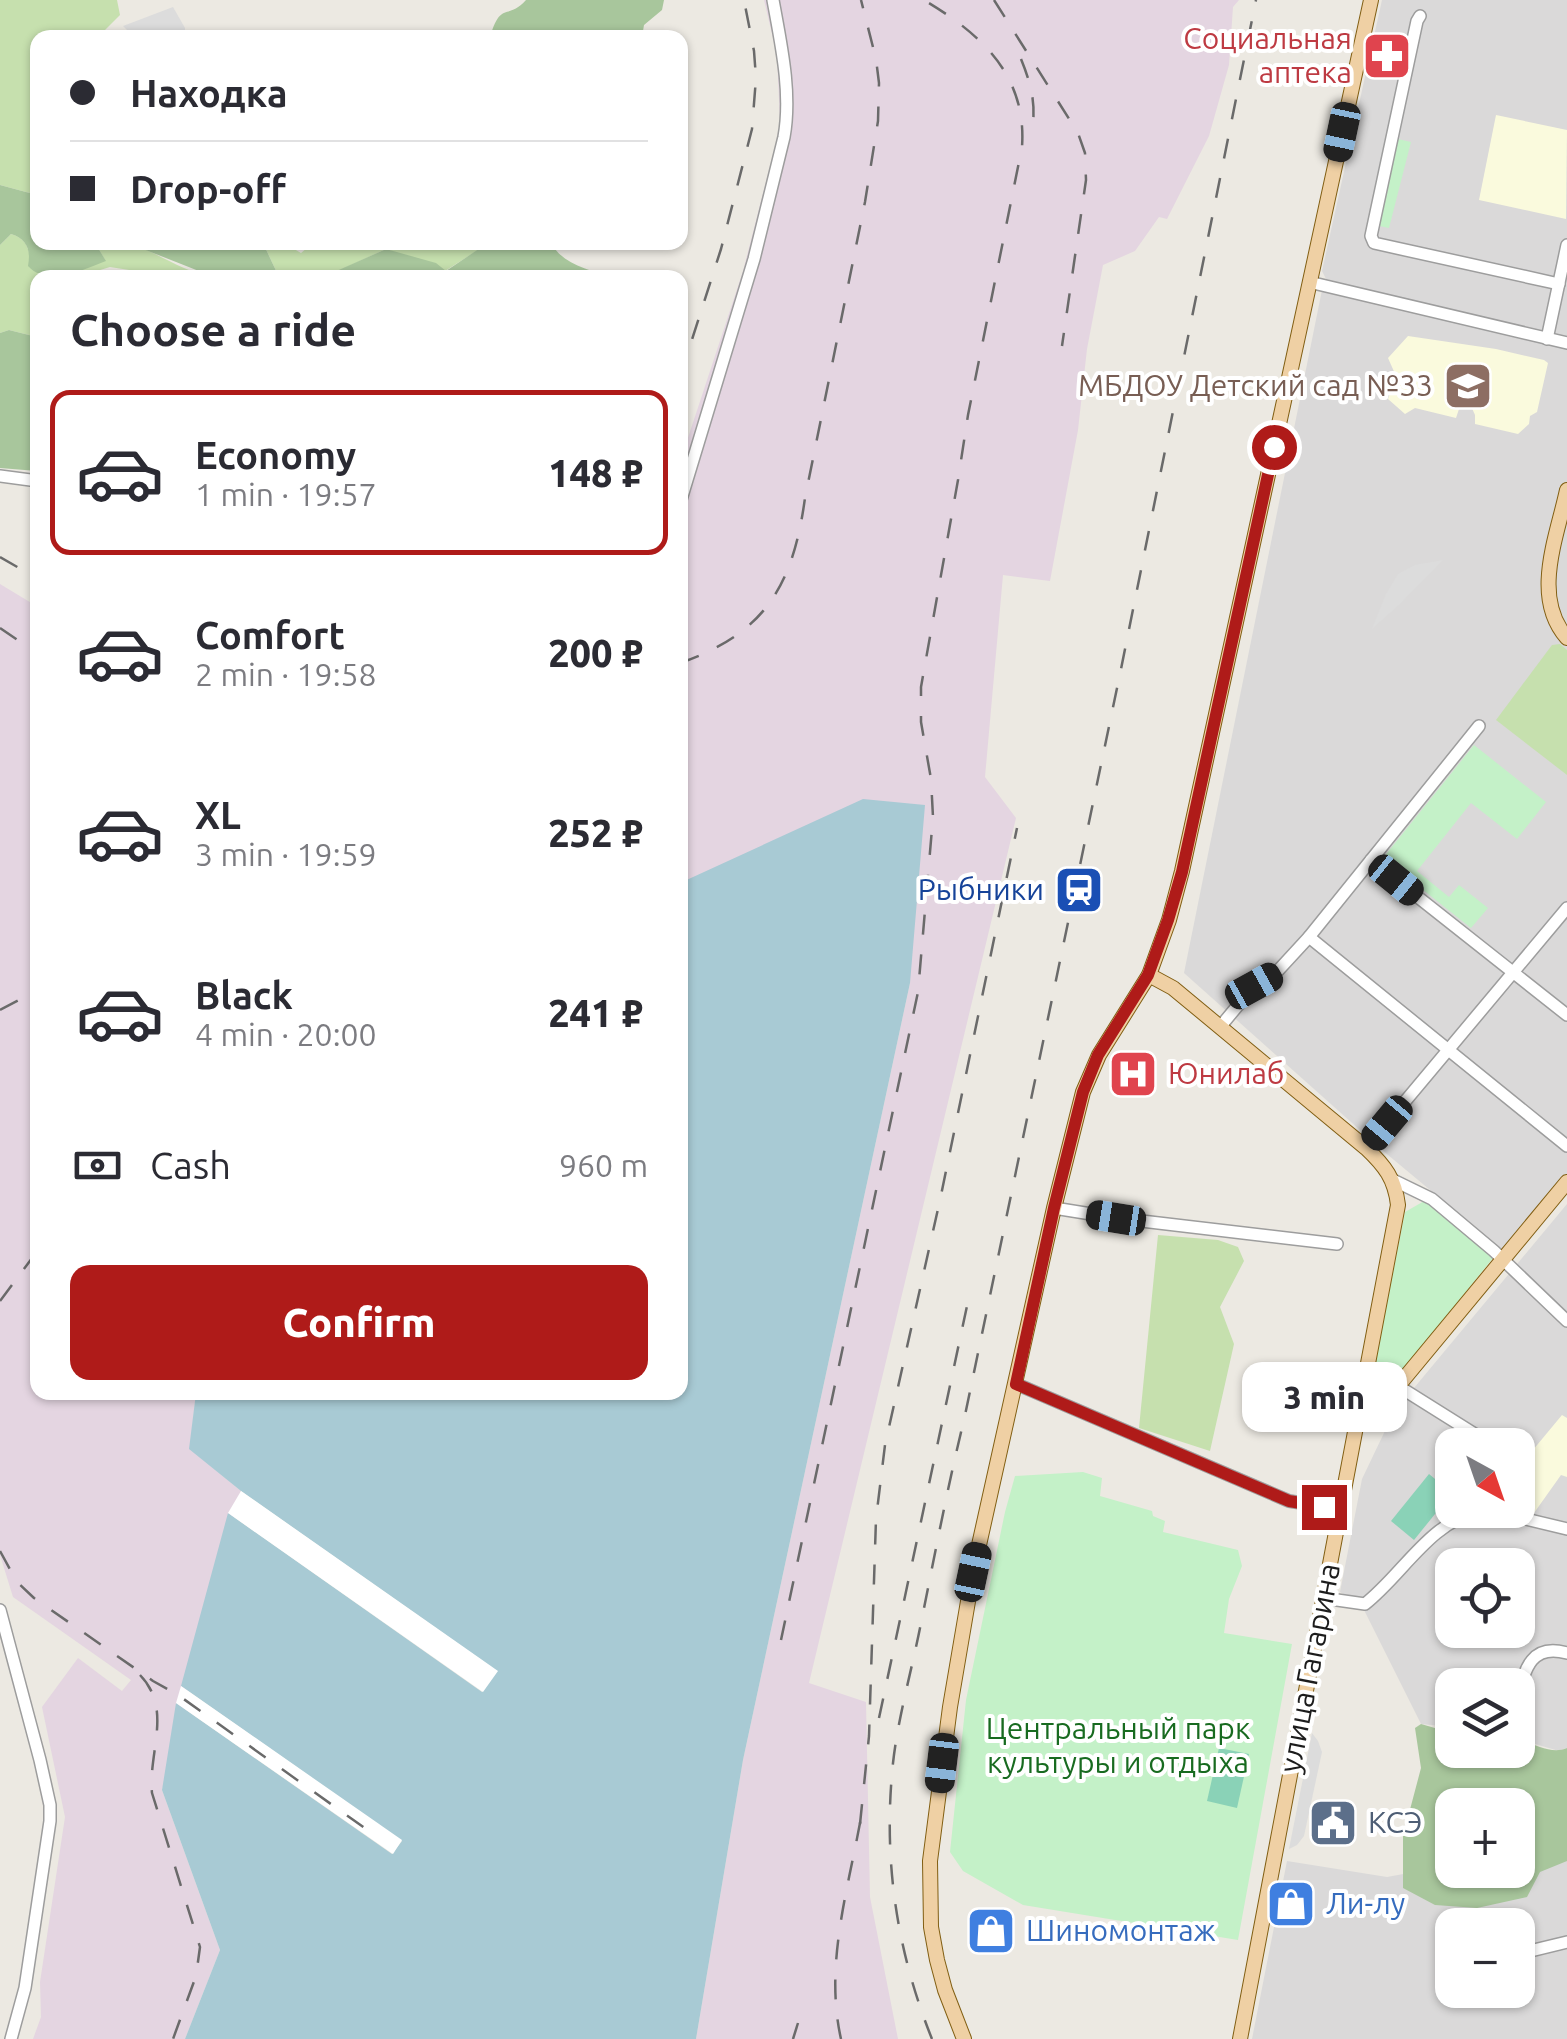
<!DOCTYPE html>
<html lang="en">
<head>
<meta charset="utf-8">
<style>
  body { margin:0; font-family:Ubuntu,sans-serif; background:#f7f7f7; color:#2b2b33; height:100vh; display:flex; flex-direction:column; font-size:38px; white-space:nowrap }
  * { box-sizing:border-box; margin:0 }
  p { font-size:32px; color:#7c7c81 }
  .icon { flex:none; width:55px; height:55px; fill:none; stroke:currentColor; stroke-width:2; stroke-linecap:round; stroke-linejoin:round }
  .map { position:relative; flex:1; overflow:hidden }
  .side { position:absolute; left:30px; top:270px; width:658px; height:1130px; display:flex; flex-direction:column; background:#fff; border-radius:20px; box-shadow:0 2px 8px #0004 }
  .side>* { flex:none }
  .hud { position:absolute; left:30px; top:30px; width:658px; height:220px; border-radius:20px; box-shadow:0 2px 8px #0004; display:grid; align-content:center; height:220px; padding:0 40px; background:#fff }
  .needle { width:65px; rotate:140deg }
  .tools { position:absolute; left:1435px; top:1428px; display:grid; gap:20px }
  .tools a { display:grid; place-items:center; width:100px; height:100px; border-radius:20px; background:#fff; box-shadow:0 2px 8px #0004; font-size:50px }
  .end { position:absolute; width:45px; height:45px; margin:-22px; border:12px solid #af1b19; background:#fff; box-shadow:0 0 0 5px #fff }
  .from { border-radius:50% }
  .bubble { position:absolute; height:70px; border-radius:20px; background:#fff; box-shadow:0 2px 8px #0004; font-size:32px; font-weight:800; line-height:70px; text-align:center }
  .car { position:absolute; width:30px; height:60px; margin:-30px -15px; border-radius:12px; box-shadow:0 0 8px 2px #0007; background:linear-gradient(#222 24%,#8ab4d8 0 40%,#222 0 76%,#8ab4d8 0 86%,#222 0) }
  .hud b { display:flex; align-items:center; gap:35px; height:95px; font-size:38px }
  .hud b+b { border-top:2px solid #e1e1e2 }
  .hud i { width:25px; height:25px; background:#2b2b33 }
  ul { padding:0; list-style:none }
  li { display:flex; align-items:center; gap:30px; height:165px; margin:0 20px 15px; padding:0 20px; border:5px solid transparent; border-radius:20px }
  li div { flex:1 }
  li b { display:block; font-size:38px }
  li em { font-style:normal; font-weight:800 }
  li.active { border-color:#af1b19 }
  li>.icon { width:90px; height:90px; stroke-width:1.5 }
  h2 { padding:0 40px; font-size:45px; line-height:120px }
  .pay { display:flex; align-items:center; gap:25px; height:110px; padding:0 40px; font-size:38px }
  .pay p { margin-inline-start:auto }
  .primary-button { display:flex; gap:20px; margin-top:auto; padding:20px 40px }
  .primary-button a { flex:1; height:115px; border-radius:20px; background:#af1b19; color:#fff; font-size:40px; font-weight:800; line-height:115px; text-align:center }
  .map>svg:first-child { display:block }
  .residential { fill:#dad9d9; fill-rule:evenodd }
  .industrial { fill:#e4d5e1 }
  .education { fill:#fafadd }
  .grass { fill:#c6e0ae }
  .forest { fill:#a8c69c; fill-rule:evenodd }
  .park { fill:#c4f1c8 }
  .pitch { fill:#8ad2b7 }
  .parking { fill:#dcdcdc }
  .water { fill:#a8cad4 }
  .pier { fill:#fff }
  .lines { fill:none; stroke-linecap:round; stroke-linejoin:round }
  .minor-casing { stroke:#9d9d9d; stroke-width:14 }
  .major-casing { stroke:#815e12; stroke-width:16 }
  .minor { stroke:#fff; stroke-width:11 }
  .major { stroke:#efd0a4; stroke-width:14 }
  .rail { stroke:#6a6a6a; stroke-width:2.5; stroke-dasharray:20 20; stroke-linecap:butt }
  .route { stroke:#af1b19; stroke-width:12 }
  .labels { text-anchor:middle; stroke-width:8; stroke-linejoin:round; paint-order:stroke }
  .health-label { font-size:30px; fill:#be3a42; stroke:#fff; text-anchor:end }
  .education-label { font-size:30px; fill:#785e54; stroke:#fff; text-anchor:end }
  .transit-label { font-size:30px; fill:#164399; stroke:#fff; text-anchor:end }
  .street-label { font-size:30px; fill:#1c1c1c; stroke:#fff }
  .park-label { font-size:30px; fill:#186b20; stroke:#fff }
  .service-label { font-size:30px; fill:#4e5e75; stroke:#fff; text-anchor:start }
  .shop-label { font-size:30px; fill:#366cbe; stroke:#fff; text-anchor:start }
</style>
</head>
<body>
<div class="map">
<svg width="1567" height="2039" viewBox="0 0 1567 2039">
  <rect width="100%" height="100%" fill="#ece9e2"/>
  <g class="residential">
    <path d="M1382,0H1567V341L1326,279L1322,271Z"/>
    <path d="M1322,290L1567,347V1181L1507,1254L1388,1155L1184,973Z"/>
    <path d="M1567,1204V1748L1559,1751L1518,1739V1685H1452V1727L1421,1724L1361,1604L1340,1592L1362,1479L1394,1412ZM1452,1445H1518V1510H1452ZM1452,1565H1518V1630H1452Z"/>
    <path d="M1567,1844V2039H1252L1287,1861L1387,1877L1452,1865V1870H1518ZM1452,1925H1518V1990H1452Z"/>
  </g>
  <g class="industrial">
    <path d="M764,0H1239L1233,7L1229,65L1209,136L1167,219L1159,217L1135,251L1103,265L1087,349L1078,430L1050,581L1003,575L985,777L1016,818L809,1683L866,1702L870,1897L898,2039H696L743,1760L910,983L680,883V462L743,271L776,143L780,122L777,55Z"/>
    <path d="M0,584L38,607V1392L196,1393L190,1449L241,1491L162,1790L220,1950L185,2039H33L41,2017L40,1982L65,1817L42,1707L78,1658L122,1691L131,1680L13,1597L0,1555Z"/>
  </g>
  <g class="education">
    <path d="M1496,115L1567,130L1566,219L1479,200Z"/>
    <path d="M1408,336L1496,349L1544,360L1548,363L1537,412L1530,416L1529,424L1518,434L1475,424V415L1467,397H1463L1456,418L1415,408L1405,414L1388,399L1396,376L1388,358Z"/>
    <path d="M1562,1415L1567,1418V1477L1561,1475L1534,1513L1518,1502V1468Z"/>
  </g>
  <g class="grass">
    <path d="M0,0H117L120,15L98,37L38,38L37,195L0,185Z"/>
    <path d="M11,234C24,238 27,244 30,256L105,260L95,243C105,243 117,241 127,243C154,248 195,283 223,274L226,277H149L142,272L110,267L77,277L38,278L37,337L9,330L0,333V245Z"/>
    <path d="M263,243H289V246L301,253L313,243H489L445,271L386,249L323,278L279,277Z"/>
    <path d="M1560,644L1567,650V775L1496,720L1552,645Z"/>
    <path d="M1158,1235L1218,1240L1238,1247L1244,1261L1220,1307L1234,1344L1210,1451L1139,1428Z"/>
  </g>
  <g class="forest">
    <path d="M526,0H664L662,10L644,25L642,37H609L606,35L561,31L537,37H490C501,0 507,21 526,0Z"/>
    <path d="M0,185L37,195L38,242L95,243L106,261C83,270 47,287 28,266C31,250 27,239 11,234L0,245Z"/>
    <path d="M489,242L551,243C563,265 590,270 612,277H323L386,249L436,263L446,271Z"/>
    <path d="M128,243H263L279,277H226L223,274L214,277Z"/>
    <path d="M9,330L37,337V471L0,468V333Z"/>
    <path d="M1421,1724L1452,1733V1750H1518V1737C1532,1744 1552,1755 1567,1748V1861L1540,1872L1527,1897L1477,1908L1435,1905L1403,1888V1836L1421,1768L1415,1728ZM1452,1805H1518V1870H1452Z"/>
  </g>
  <g class="park">
    <path d="M1398,139L1411,142L1389,228L1379,226Z"/>
    <path d="M1474,745L1546,802L1517,839L1471,803L1417,871L1449,897L1459,885L1488,908L1471,928L1383,858Z"/>
    <path d="M1426,1200L1466,1232L1493,1258L1395,1380L1377,1370L1376,1359L1405,1212Z"/>
    <path d="M1083,1472L1102,1478L1100,1496L1152,1511L1153,1516L1165,1521L1163,1532L1238,1550L1242,1566L1229,1599L1224,1633L1292,1644L1238,1940L1023,1905L963,1871L950,1852L966,1700L1005,1512L1015,1476Z"/>
  </g>
  <g class="pitch">
    <path d="M1429,1474L1452,1493L1414,1540L1391,1521Z"/>
    <path d="M1219,1748L1249,1754L1237,1808L1207,1801Z"/>
  </g>
  <g class="parking">
    <path d="M173,7L185,28V37H134L123,26Z"/>
    <path d="M1443,560L1399,605L1372,629L1386,594L1398,574L1415,565Z"/>
    <path d="M1312,1733L1318,1741L1322,1752L1304,1836L1297,1845L1289,1849Z"/>
  </g>
  <path class="water" d="M863,799L925,805L910,983L743,1760L696,2039H185L220,1950L162,1790L176,1703L392,1854L402,1841L181,1686L228,1513L482,1692L497,1671L241,1491L189,1449L196,1393H300L333,1398L334,1392H680V883Z"/>
  <g class="pier">
    <path d="M241,1491L498,1671L483,1692L228,1513Z"/>
    <path d="M181,1686L402,1840L393,1854L176,1703Z"/>
  </g>
  <g class="lines">
    <g class="minor-casing">
      <g id="minor">
        <path d="M1420,16L1417,21L1371,236L1374,243L1559,284"/>
        <path d="M1309,282L1567,343"/>
        <path d="M1547,339L1567,245"/>
        <path d="M0,476L38,481"/>
        <path d="M680,503L754,259L784,137C792,93 781,44 773,0"/>
        <path d="M680,637L681,638"/>
        <path d="M1371,860L1567,1015"/>
        <path d="M1309,937L1567,1146"/>
        <path d="M1220,1027L1254,986L1273,976L1309,937L1479,726"/>
        <path d="M1366,1148L1567,908"/>
        <path d="M1393,1180L1432,1199L1494,1251L1567,1321"/>
        <path d="M1054,1208L1116,1218L1337,1244"/>
        <path d="M1016,1384L1289,1501L1340,1509"/>
        <path d="M1398,1386L1492,1445"/>
        <path d="M1488,1510L1567,1529"/>
        <path d="M1323,1598L1365,1604C1404,1573 1428,1524 1480,1510"/>
        <path d="M0,1610L40,1760L50,1805V1821L25,1988L11,2039"/>
        <path d="M1518,1697C1525,1669 1531,1643 1567,1653"/>
        <path d="M1518,1954L1567,1942"/>
        <path d="M1446,1969L1452,1968"/>
      </g>
    </g>
    <g class="major-casing">
      <g id="major">
        <path d="M1567,490C1557,537 1531,597 1567,638"/>
        <path d="M1149,975L1173,988L1366,1148C1385,1166 1395,1179 1398,1205L1240,2039"/>
        <path d="M1362,1405L1398,1386L1567,1182"/>
        <path d="M964,2039L945,1990L937,1960L931,1927L930,1861L950,1707L973,1572L1054,1208L1083,1092L1099,1055L1149,975L1169,920L1182,871L1371,0"/>
      </g>
    </g>
    <use href="#minor" class="minor"/>
    <use href="#major" class="major"/>
    <g class="rail">
      <path d="M994,0L1078,133L1085,153L1086,180L1062,346"/>
      <path d="M1021,59C1032,86 1037,107 1031,136"/>
      <path d="M680,377L721,249L752,129L756,78L754,51L744,0"/>
      <path d="M0,557L38,579"/>
      <path d="M0,628L38,654"/>
      <path d="M680,663C766,633 793,585 805,498L865,202L878,121L879,83L876,59L861,0"/>
      <path d="M0,1010L38,990"/>
      <path d="M0,1301L38,1250"/>
      <path d="M0,1551L17,1582L34,1598L153,1681L178,1695L373,1834"/>
      <path d="M781,1640L918,992L933,817L931,779L921,722V687L958,480L968,415L1022,147C1027,75 981,34 924,0"/>
      <path d="M140,1675C173,1709 148,1752 152,1793L200,1947L196,1976L173,2039"/>
      <path d="M879,1718L970,1292"/>
      <path d="M860,1824L869,1736L876,1519L885,1445L940,1200L1017,828"/>
      <path d="M793,2039L798,2023"/>
      <path d="M841,2039C824,1963 849,1887 862,1812"/>
      <path d="M932,2039C896,1949 883,1859 893,1763C898,1718 911,1673 920,1628C934,1559 947,1489 964,1420L1121,669L1256,0"/>
    </g>
  </g>
  <g class="lines">
    <path class="route" d="M1274,447L1182,872L1168,920L1148,975L1098,1055L1083,1092L1054,1208L1016,1384L1289,1501L1324,1507"/>
  </g>
  <defs>
    <g id="pharmacy-square" transform="scale(2.5)"><rect x="-9" y="-9" width="18" height="18" rx="4" fill="#e0444e" stroke="#fff"/><path d="M-2-6h4v4h4v4h-4v4h-4v-4h-4v-4h4Z" fill="#fff"/></g>
    <g id="school-square" transform="scale(2.5)"><rect x="-9" y="-9" width="18" height="18" rx="4" fill="#8d6e63" stroke="#fff"/><path d="M0-5L7-2L0 1L-7-2ZM-4 1L0 2.5L4 1V4Q0 6-4 4Z" fill="#fff"/></g>
    <g id="station-square" transform="scale(2.5)"><rect x="-9" y="-9" width="18" height="18" rx="4" fill="#1a4fb4" stroke="#fff"/><path d="M-3-6H3Q5-6 5-4V2Q5 4 3 4L4.5 6H3L1.5 4h-3L-3 6H-4.5L-3 4Q-5 4-5 2V-4Q-5-6-3-6ZM-3.5-4v3h7v-3ZM-3.5 1v1.5H-2V1ZM2 1v1.5H3.5V1Z" fill="#fff"/></g>
    <g id="hospital-square" transform="scale(2.5)"><rect x="-9" y="-9" width="18" height="18" rx="4" fill="#e0444e" stroke="#fff"/><path d="M-5-5h3v3.5h4V-5h3V5h-3V1.5h-4V5h-3Z" fill="#fff"/></g>
    <g id="civic-square" transform="scale(2.5)"><rect x="-9" y="-9" width="18" height="18" rx="4" fill="#5c6f8a" stroke="#fff"/><path d="M-.6-6.5H3V-4.5H.6V-3L4-1V1h2V6H-6V1h2V-1L-.6-3ZM-1.2 2.5V6h2.4V2.5Z" fill="#fff"/></g>
    <g id="shop-square" transform="scale(2.5)"><rect x="-9" y="-9" width="18" height="18" rx="4" fill="#3f7fe0" stroke="#fff"/><path d="M-5-2.5h2.3a2.7 3.5 0 0 1 5.4 0H5L5.5 6h-11ZM-1.5-2.5h3a1.5 2.3 0 0 0-3 0Z" fill="#fff"/></g>
  </defs>
  <g fill-rule="evenodd">
    <use href="#pharmacy-square" x="1387" y="56"/>
    <use href="#school-square" x="1468" y="386"/>
    <use href="#station-square" x="1079" y="890"/>
    <use href="#hospital-square" x="1133" y="1074"/>
    <use href="#civic-square" x="1333" y="1823"/>
    <use href="#shop-square" x="1291" y="1904"/>
    <use href="#shop-square" x="991" y="1931"/>
  </g>
  <g class="labels">
    <g class="health-label">
      <text x="1352" y="49">Социальная<tspan x="1352" dy="34">аптека</tspan></text>
      <text x="1168" y="1084" text-anchor="start">Юнилаб</text>
    </g>
    <g class="education-label">
      <text x="1433" y="396">МБДОУ Детский сад №33</text>
    </g>
    <g class="transit-label">
      <text x="1044" y="900">Рыбники</text>
    </g>
    <g class="street-label">
      <text transform="translate(1310 1668) rotate(-79)" y="10">улица Гагарина</text>
    </g>
    <g class="park-label">
      <text x="1118" y="1739">Центральный парк<tspan x="1118" dy="34">культуры и отдыха</tspan></text>
    </g>
    <g class="service-label">
      <text x="1368" y="1833">КСЭ</text>
    </g>
    <g class="shop-label">
      <text x="1326" y="1914">Ли-лу</text>
      <text x="1026" y="1941">Шиномонтаж</text>
    </g>
  </g>
</svg>
<div class="tools">
<a><svg class="needle" viewBox="-14 -14 28 28"><path d="M0-13l5 13h-10z" fill="#e53935"/><path d="M0 13l5-13h-10z" fill="#7c7c81"/></svg></a>
<a><svg class="icon" aria-label="locate" viewBox="0 0 24 24"><circle cx="12" cy="12" r="6"/><path d="M12 2v4M12 18v4M2 12h4M18 12h4"/></svg></a>
<a><svg class="icon" aria-label="layers" viewBox="0 0 24 24"><path d="M12 4l9 5-9 5-9-5zM3 14l9 5 9-5"/></svg></a>
<a>+</a>
<a>−</a>
</div>
<i class="end from" style="left:1274px;top:447px"></i>
<i class="end" style="left:1324px;top:1507px"></i>
<div class="bubble" style="left:1242px;top:1362px;width:165px">3 min</div>
<i class="car" style="left:1342px;top:132px;rotate:192deg"></i>
<i class="car" style="left:1396px;top:880px;rotate:129deg"></i>
<i class="car" style="left:1254px;top:986px;rotate:61deg"></i>
<i class="car" style="left:1387px;top:1123px;rotate:220deg"></i>
<i class="car" style="left:1116px;top:1218px;rotate:279deg"></i>
<i class="car" style="left:973px;top:1572px;rotate:12deg"></i>
<i class="car" style="left:942px;top:1763px;rotate:187deg"></i>
<div class="hud">
<b><i class="from"></i>Находка</b>
<b><i></i>Drop-off</b>
</div>
<section class="side">
<h2>Choose a ride</h2>
<ul>
<li class="active"><svg class="icon" aria-label="car" viewBox="0 0 24 24"><path d="M5 17H2v-5l4-1 3-4h7l3 4 3 1v5h-3M9 17h6M6 11h13"/><circle cx="7" cy="17" r="2"/><circle cx="17" cy="17" r="2"/></svg><div><b>Economy</b><p>1 min · 19:57</p></div><em>148 ₽</em></li>
<li><svg class="icon" aria-label="car" viewBox="0 0 24 24"><path d="M5 17H2v-5l4-1 3-4h7l3 4 3 1v5h-3M9 17h6M6 11h13"/><circle cx="7" cy="17" r="2"/><circle cx="17" cy="17" r="2"/></svg><div><b>Comfort</b><p>2 min · 19:58</p></div><em>200 ₽</em></li>
<li><svg class="icon" aria-label="car" viewBox="0 0 24 24"><path d="M5 17H2v-5l4-1 3-4h7l3 4 3 1v5h-3M9 17h6M6 11h13"/><circle cx="7" cy="17" r="2"/><circle cx="17" cy="17" r="2"/></svg><div><b>XL</b><p>3 min · 19:59</p></div><em>252 ₽</em></li>
<li><svg class="icon" aria-label="car" viewBox="0 0 24 24"><path d="M5 17H2v-5l4-1 3-4h7l3 4 3 1v5h-3M9 17h6M6 11h13"/><circle cx="7" cy="17" r="2"/><circle cx="17" cy="17" r="2"/></svg><div><b>Black</b><p>4 min · 20:00</p></div><em>241 ₽</em></li>
</ul>
<div class="pay"><svg class="icon" aria-label="cash" viewBox="0 0 24 24"><path d="M3 7h18v10H3z"/><circle cx="12" cy="12" r="2"/></svg>Cash<p>960 m</p></div>
<div class="primary-button"><a>Confirm</a></div>
</section>
</div>
</body>
</html>
